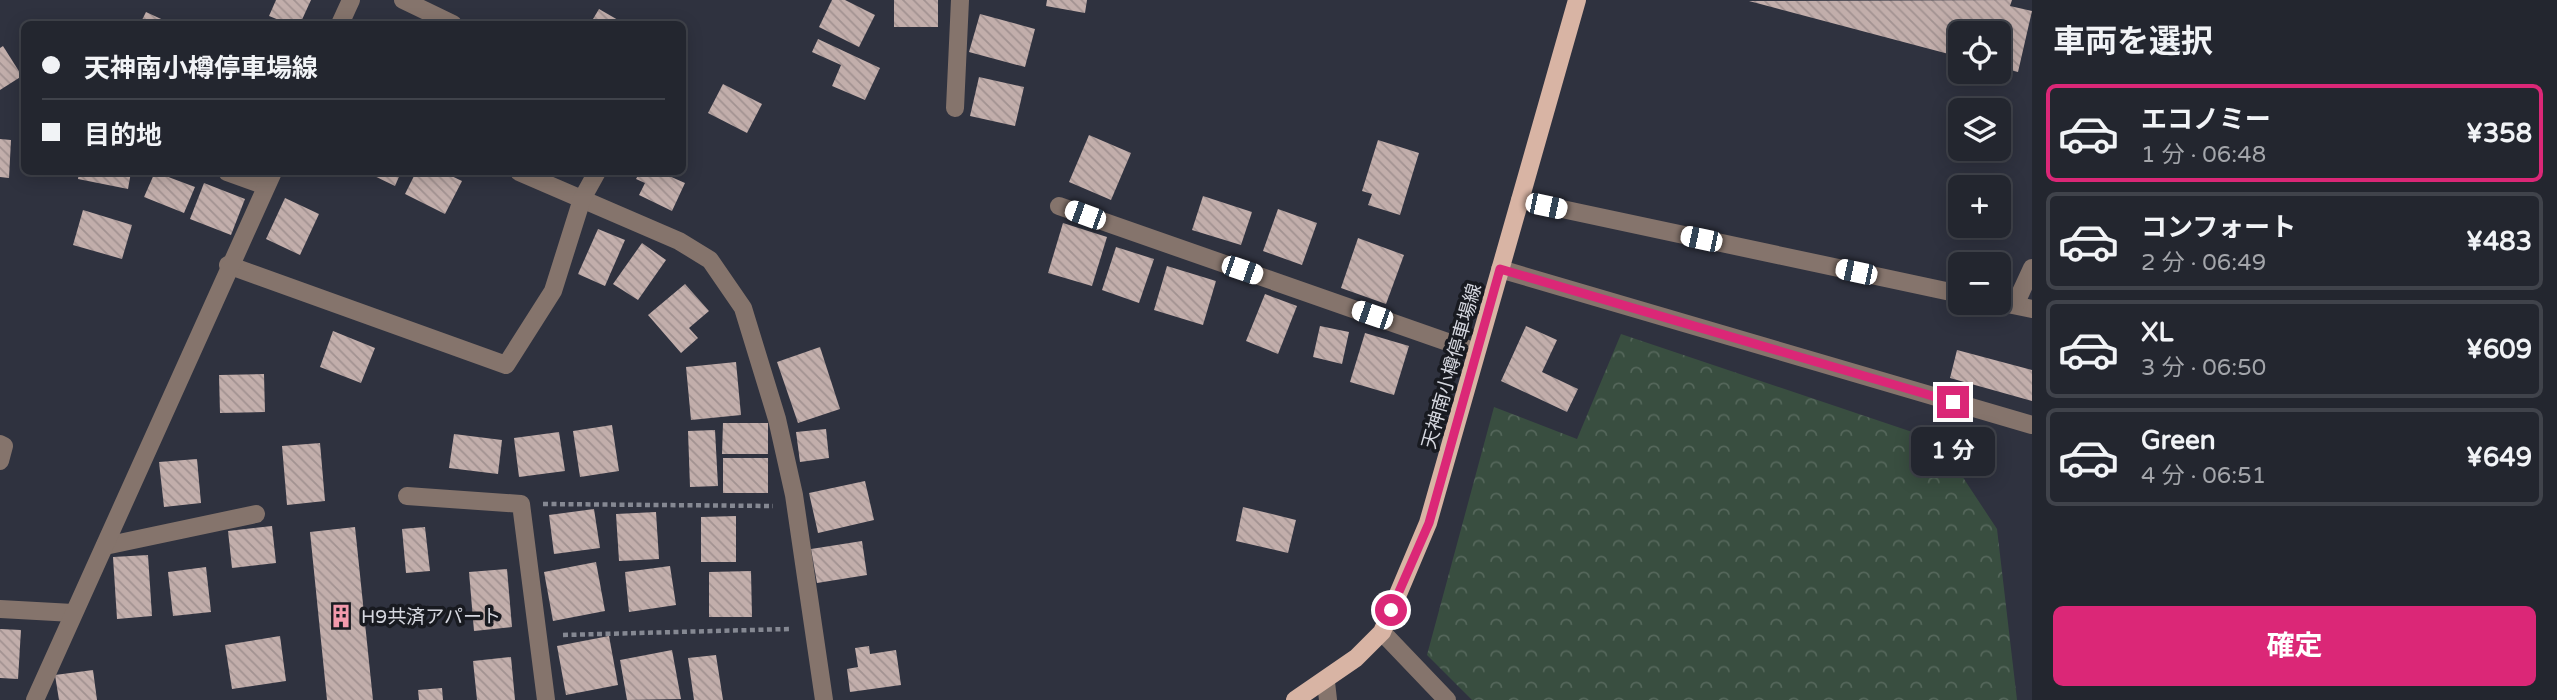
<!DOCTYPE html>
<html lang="ja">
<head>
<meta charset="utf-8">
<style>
  body { margin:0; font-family:"Varela Round","Noto Sans JP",sans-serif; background:#2f323b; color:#f1f3f6; height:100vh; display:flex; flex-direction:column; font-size:26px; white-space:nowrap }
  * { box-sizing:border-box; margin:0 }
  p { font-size:23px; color:#a3a5aa }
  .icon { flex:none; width:38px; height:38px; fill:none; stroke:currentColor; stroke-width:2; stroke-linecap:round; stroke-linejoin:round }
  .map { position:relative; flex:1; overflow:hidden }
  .drawer { display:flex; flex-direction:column; background:#23262f; width:525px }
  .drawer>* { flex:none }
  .guide { position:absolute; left:21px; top:21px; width:665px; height:154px; border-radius:10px; box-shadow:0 4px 18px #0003,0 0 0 2px #40434b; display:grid; align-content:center; height:154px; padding:0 21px; background:#23262f }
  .buttons { position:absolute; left:1948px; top:21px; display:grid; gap:14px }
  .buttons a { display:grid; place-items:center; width:63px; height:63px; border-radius:10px; background:#23262f; box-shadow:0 4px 18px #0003,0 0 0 2px #40434b; font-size:35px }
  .end { position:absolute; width:32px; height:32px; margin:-16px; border:9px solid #db2777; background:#fff; box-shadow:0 0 0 4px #fff }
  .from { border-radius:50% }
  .bubble { position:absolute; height:49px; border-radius:10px; background:#23262f; box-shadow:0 4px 18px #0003,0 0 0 2px #40434b; font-size:23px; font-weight:700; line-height:49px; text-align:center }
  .car { position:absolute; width:21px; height:42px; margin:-21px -10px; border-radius:9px; box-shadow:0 0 5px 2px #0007; background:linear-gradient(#fff 24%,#345 0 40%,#fff 0 76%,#345 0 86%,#fff 0) }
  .guide b { display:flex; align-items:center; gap:24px; height:66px; font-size:26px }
  .guide b+b { border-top:2px solid #40434b }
  .guide i { width:18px; height:18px; background:#f1f3f6 }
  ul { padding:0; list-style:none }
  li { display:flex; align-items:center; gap:21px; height:98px; margin:0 14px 10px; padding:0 7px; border:4px solid #40434b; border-radius:10px }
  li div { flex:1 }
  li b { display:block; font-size:26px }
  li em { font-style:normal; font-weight:700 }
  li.on { border-color:#db2777 }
  li>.icon { width:63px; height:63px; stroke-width:1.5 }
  h2 { padding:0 21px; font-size:32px; line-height:84px }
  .primary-button { display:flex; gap:14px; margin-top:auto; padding:14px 21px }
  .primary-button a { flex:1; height:80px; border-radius:10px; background:#db2777; color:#fff; font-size:28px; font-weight:700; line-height:80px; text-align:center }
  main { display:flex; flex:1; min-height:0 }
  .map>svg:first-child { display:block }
  .forest { fill:url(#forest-crowns) }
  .building { fill:url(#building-back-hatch) }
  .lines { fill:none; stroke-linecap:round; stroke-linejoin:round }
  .path { stroke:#858892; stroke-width:4.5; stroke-dasharray:5 3.5; stroke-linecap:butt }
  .minor { stroke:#85746c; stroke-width:18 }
  .major { stroke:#d8b4a4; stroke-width:18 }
  .route { stroke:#db2777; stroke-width:9 }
  .labels { text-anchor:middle; stroke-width:7; stroke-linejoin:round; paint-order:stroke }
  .street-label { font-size:19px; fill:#d5d7df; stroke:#181a20 }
  .poi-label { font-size:19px; fill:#d5d7df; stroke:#181a20; text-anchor:start }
</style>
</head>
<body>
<main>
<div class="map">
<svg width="2032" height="700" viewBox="0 0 2032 700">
  <defs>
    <pattern id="forest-crowns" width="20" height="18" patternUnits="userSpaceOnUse" patternTransform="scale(1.75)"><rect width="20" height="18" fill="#394e40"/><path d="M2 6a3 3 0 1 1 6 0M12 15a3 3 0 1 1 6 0" fill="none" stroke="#55675b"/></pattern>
    <pattern id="building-back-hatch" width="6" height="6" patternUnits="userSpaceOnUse" patternTransform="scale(1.75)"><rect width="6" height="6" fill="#c2aeab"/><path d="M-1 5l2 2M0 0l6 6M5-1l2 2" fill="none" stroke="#a29291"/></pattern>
  </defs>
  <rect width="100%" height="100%" fill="#2f323f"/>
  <path class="forest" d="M1621,334L1939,441L1997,529L2017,700H1472L1427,655L1494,407L1577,439Z"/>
  <g class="building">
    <path d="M276,0H311L300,24H289L269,16Z"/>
    <path d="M832,0H845L875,15L859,47L819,27Z"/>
    <rect x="894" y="0" width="44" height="27"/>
    <path d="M1047,0H1087L1085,13L1046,6Z"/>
    <path d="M2012,0L2010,6L2032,11L2018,72L1998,67V33H1960V57L1749,1Z"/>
    <path d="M599,9L625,24H590Z"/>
    <path d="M146,12L172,24H140Z"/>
    <path d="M980,14L1035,29L1025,67L969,52Z"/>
    <path d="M818,39L880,68L865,100L832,86L841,65L812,52Z"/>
    <path d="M3,46L22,76L0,90V48Z"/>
    <path d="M979,77L1024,87L1015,126L970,116Z"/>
    <path d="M723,84L762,104L747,133L708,113Z"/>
    <path d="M1089,135L1131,153L1111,200L1069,182Z"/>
    <path d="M0,139L11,140L9,178L0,177Z"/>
    <path d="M1378,140L1419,153L1400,215L1368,205L1372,194L1362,191Z"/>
    <path d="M79,172H131L128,189L78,179Z"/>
    <path d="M155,172L195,187L184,213L144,197Z"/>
    <path d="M366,172H401L395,186Z"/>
    <path d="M416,172H443L462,181L445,214L405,194Z"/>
    <path d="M640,172H660L685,183L672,211L639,195L645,183L636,179Z"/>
    <path d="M204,183L245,199L231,235L190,219Z"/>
    <path d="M1203,196L1252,212L1241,245L1192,230Z"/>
    <path d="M285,198L319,214L300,255L266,239Z"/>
    <path d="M1278,209L1317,223L1302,265L1263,251Z"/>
    <path d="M83,210L132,225L122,259L73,245Z"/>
    <path d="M1063,223L1107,237L1092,286L1048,273Z"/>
    <path d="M598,229L625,240L605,286L578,274Z"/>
    <path d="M1358,238L1404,255L1386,304L1341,288Z"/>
    <path d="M642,243L666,260L638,300L613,284Z"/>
    <path d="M1116,247L1154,259L1139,303L1102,290Z"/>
    <path d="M1167,266L1216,281L1203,325L1154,310Z"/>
    <path d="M685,284L709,311L689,328L698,338L681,353L648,315Z"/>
    <path d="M1265,294L1297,306L1278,354L1246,341Z"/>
    <path d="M1320,326L1349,332L1342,364L1313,357Z"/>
    <path d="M1526,326L1557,340L1542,372L1578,389L1567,412L1501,381Z"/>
    <path d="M333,331L375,348L361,383L320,367Z"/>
    <path d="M1365,333L1409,346L1394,395L1350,382Z"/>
    <path d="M820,347L840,409L798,423L777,362Z"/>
    <path d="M1957,350L2032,370V401L1950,378Z"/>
    <path d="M736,362L741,415L691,420L686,367Z"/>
    <path d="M264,374L265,412L220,413L219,375Z"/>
    <path d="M723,423H768V454H722Z"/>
    <path d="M612,425L619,471L580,477L573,431Z"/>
    <path d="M826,429L829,458L800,462L796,432Z"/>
    <path d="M715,430L718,486L690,487L688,431Z"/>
    <path d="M559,432L565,471L519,477L514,438Z"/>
    <path d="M454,434L502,440L498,474L449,468Z"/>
    <path d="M320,443L325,501L287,505L282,446Z"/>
    <rect x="723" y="458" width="45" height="35"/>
    <path d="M197,459L201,503L164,507L159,462Z"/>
    <path d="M865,481L874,520L818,533L809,493Z"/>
    <path d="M1243,507L1296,520L1288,553L1236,541Z"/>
    <path d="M594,509L600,548L554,554L549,515Z"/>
    <path d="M656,512L659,559L619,561L616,514Z"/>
    <path d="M736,516V562H701V517Z"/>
    <path d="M272,526L276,563L232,568L228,531Z"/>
    <path d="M355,527L373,700H327L310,532Z"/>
    <path d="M425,527L430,571L406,573L402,529Z"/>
    <path d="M862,541L867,575L817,583L811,549Z"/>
    <path d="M148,555L152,616L117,619L113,557Z"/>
    <path d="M596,562L605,611L553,621L544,572Z"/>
    <path d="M670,566L676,605L629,612L625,572Z"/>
    <path d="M206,567L211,612L173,616L168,572Z"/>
    <path d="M507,569L512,627L474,631L469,572Z"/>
    <path d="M751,571L752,617H709V572Z"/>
    <path d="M0,629L21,630L18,679L0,678Z"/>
    <path d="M280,636L286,681L232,689L225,645Z"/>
    <path d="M609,636L618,685L566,695L557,646Z"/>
    <path d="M869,646L870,654L896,650L901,685L850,692L847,669L858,667L855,648Z"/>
    <path d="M672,650L681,699L627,700L620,660Z"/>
    <path d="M716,655L723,700H694L688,658Z"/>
    <path d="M511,657L515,700H477L473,661Z"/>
    <path d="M93,670L97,700H59L55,675Z"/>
    <path d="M442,688L443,700H419L418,690Z"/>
  </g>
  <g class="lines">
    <g class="path">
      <path d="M543,504L773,506"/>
      <path d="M563,635L789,629"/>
    </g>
    <g class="minor">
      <path d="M403,0L453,24"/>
      <path d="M340,24L351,0"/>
      <path d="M955,108L960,0"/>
      <path d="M227,172L266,186"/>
      <path d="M519,172L679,241L710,260L743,308L777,419L794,495L824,700"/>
      <path d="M1520,200L1960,294"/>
      <path d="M1059,206L1476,352"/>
      <path d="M228,265L506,365L553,291L582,199L597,172"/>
      <path d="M1500,269L2032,425"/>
      <path d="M1998,302L2032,309"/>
      <path d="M2015,305L2032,268"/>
      <path d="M0,444L4,446L0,461"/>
      <path d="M407,496L521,504L546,700"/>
      <path d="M105,546L256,514"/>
      <path d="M0,609L73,613"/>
      <path d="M1382,632L1447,700"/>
      <path d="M1326,682L1328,700"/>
      <path d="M35,700L273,172"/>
    </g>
    <path class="major" d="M1295,700L1356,658L1382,632L1428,523L1577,0"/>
  </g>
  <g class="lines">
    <path class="route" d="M1391,610L1429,523L1500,269L1953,402"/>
  </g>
  <defs>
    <g id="building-bare" transform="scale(1.89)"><path d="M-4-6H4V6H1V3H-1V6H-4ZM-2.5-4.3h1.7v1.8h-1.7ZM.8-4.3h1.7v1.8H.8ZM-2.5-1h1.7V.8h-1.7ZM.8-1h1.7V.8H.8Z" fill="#f29aac" stroke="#181a20" stroke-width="2.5" paint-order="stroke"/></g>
  </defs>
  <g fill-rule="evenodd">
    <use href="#building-bare" x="341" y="616"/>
  </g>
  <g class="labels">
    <g class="street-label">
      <text transform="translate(1451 366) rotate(-74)" y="7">天神南小樽停車場線</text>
    </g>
    <g class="poi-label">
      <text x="361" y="623">H9共済アパート</text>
    </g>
  </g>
</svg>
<div class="buttons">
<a><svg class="icon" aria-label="locate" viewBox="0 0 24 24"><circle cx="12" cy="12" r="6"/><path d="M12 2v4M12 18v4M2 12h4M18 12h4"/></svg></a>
<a><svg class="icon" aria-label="layers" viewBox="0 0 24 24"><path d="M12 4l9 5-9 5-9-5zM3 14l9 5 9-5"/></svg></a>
<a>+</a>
<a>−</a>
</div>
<i class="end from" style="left:1391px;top:610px"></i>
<i class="end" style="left:1953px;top:402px"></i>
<div class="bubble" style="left:1911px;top:427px;width:84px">1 分</div>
<i class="car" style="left:1546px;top:206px;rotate:102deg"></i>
<i class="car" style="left:1085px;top:215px;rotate:290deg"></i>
<i class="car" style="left:1701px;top:239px;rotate:282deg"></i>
<i class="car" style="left:1242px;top:270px;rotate:109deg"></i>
<i class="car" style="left:1856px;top:272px;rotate:282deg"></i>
<i class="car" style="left:1372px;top:315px;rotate:289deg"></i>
<div class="guide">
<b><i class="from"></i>天神南小樽停車場線</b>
<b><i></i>目的地</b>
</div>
</div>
<section class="drawer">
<h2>車両を選択</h2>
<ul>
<li class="on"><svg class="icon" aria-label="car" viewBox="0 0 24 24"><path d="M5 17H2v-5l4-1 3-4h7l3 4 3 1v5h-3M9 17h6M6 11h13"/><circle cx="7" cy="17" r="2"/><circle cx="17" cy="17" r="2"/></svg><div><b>エコノミー</b><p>1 分 · 06:48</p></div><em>¥358</em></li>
<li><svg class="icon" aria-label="car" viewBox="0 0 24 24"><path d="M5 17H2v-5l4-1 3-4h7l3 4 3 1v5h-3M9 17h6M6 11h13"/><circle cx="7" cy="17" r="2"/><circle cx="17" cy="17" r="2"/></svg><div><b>コンフォート</b><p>2 分 · 06:49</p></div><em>¥483</em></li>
<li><svg class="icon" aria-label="car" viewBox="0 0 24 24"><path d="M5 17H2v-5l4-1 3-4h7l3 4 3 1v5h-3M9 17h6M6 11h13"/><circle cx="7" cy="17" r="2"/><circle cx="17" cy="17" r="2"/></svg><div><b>XL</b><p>3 分 · 06:50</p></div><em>¥609</em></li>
<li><svg class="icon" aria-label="car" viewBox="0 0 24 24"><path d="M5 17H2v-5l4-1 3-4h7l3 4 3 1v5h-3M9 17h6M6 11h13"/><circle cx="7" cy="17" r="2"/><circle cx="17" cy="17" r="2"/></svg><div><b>Green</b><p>4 分 · 06:51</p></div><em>¥649</em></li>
</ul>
<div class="primary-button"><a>確定</a></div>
</section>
</main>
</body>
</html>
